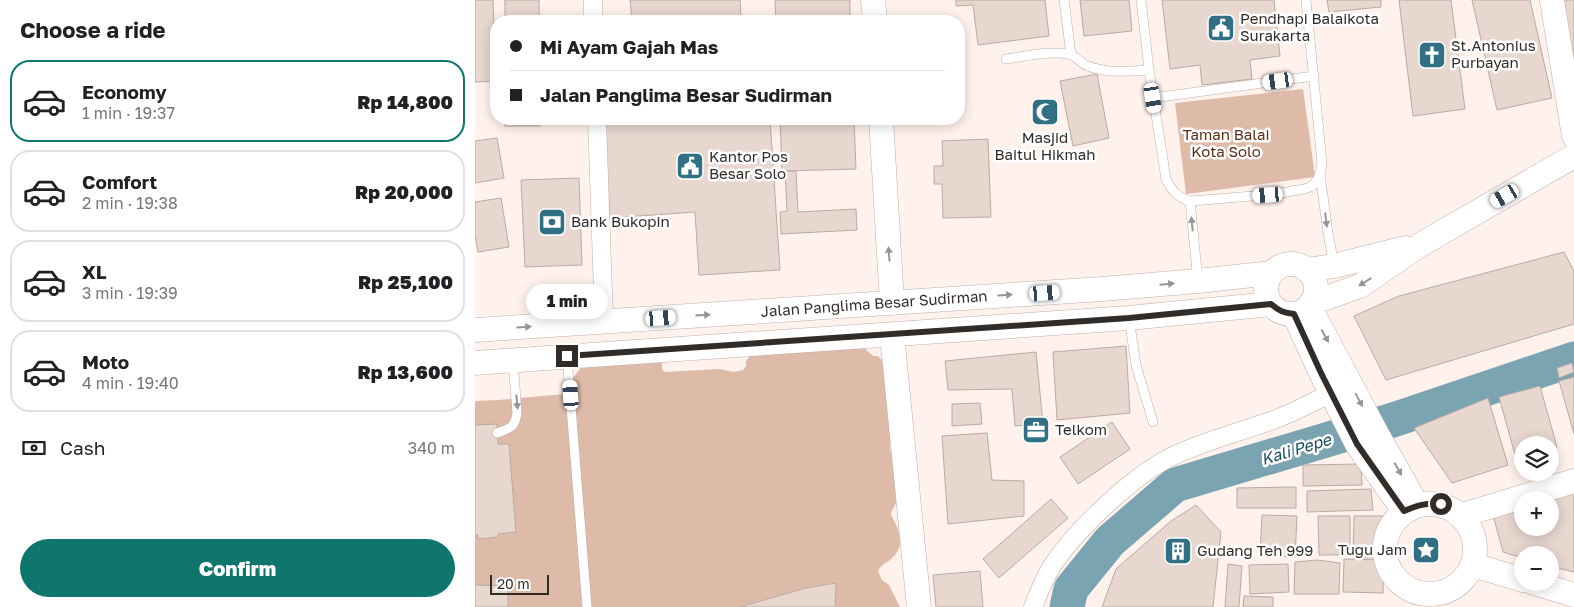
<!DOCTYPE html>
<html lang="en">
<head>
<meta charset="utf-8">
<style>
  body { margin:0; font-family:"Golos Text",sans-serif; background:#f6f6f6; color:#202124; height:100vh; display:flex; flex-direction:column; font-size:19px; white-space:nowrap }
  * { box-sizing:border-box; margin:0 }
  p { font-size:16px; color:#757577 }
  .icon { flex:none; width:28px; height:28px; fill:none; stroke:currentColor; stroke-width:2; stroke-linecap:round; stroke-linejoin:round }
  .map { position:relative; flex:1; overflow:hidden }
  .sheet { display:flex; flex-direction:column; background:#fff; width:475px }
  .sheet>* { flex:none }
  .banner { position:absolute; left:15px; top:15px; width:475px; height:110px; border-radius:20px; box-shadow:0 2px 12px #0003; display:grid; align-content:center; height:110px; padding:0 20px; background:#fff }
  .fabs { position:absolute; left:1039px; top:436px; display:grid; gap:10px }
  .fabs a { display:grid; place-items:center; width:45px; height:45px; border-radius:50%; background:#fff; box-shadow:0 2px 12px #0003; font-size:25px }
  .scale { position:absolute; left:15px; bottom:12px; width:59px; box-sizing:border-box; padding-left:5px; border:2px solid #322c29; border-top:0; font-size:14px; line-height:18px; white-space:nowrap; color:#322c29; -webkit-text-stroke:4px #fff; paint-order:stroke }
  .end { position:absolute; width:22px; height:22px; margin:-11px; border:6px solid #322c29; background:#fff; box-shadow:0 0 0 2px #fff }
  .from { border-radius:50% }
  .bubble { position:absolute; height:35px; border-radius:18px; background:#fff; box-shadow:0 2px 12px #0003; font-size:16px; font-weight:800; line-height:35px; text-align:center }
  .car { position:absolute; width:15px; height:30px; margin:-15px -8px; border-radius:6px; box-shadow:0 0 4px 1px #0007; background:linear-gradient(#fff 24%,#345 0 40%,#fff 0 76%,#345 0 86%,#fff 0) }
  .banner b { display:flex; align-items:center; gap:18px; height:48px; font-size:19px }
  .banner b+b { border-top:1px solid #e0e0e0 }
  .banner i { width:12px; height:12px; background:#202124 }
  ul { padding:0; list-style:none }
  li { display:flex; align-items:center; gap:15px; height:82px; margin:0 10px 8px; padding:0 10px; border:2px solid #e0e0e0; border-radius:20px }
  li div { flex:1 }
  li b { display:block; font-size:19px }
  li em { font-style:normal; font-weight:800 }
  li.active { border-color:#0f766e }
  li>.icon { width:45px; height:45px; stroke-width:1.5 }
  h2 { padding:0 20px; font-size:22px; line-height:60px }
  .pay { display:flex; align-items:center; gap:12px; height:55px; padding:0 20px; font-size:19px }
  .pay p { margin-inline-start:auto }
  .cta { display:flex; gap:10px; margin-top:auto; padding:10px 20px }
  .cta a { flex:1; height:58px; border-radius:30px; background:#0f766e; color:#fff; font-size:20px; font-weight:800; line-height:58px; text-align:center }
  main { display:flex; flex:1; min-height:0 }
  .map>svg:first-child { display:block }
  .green { fill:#debaa8 }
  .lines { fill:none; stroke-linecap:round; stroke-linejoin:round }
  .river { stroke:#7ba4b3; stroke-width:35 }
  .building { fill:#e7d7cf; stroke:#baaaa2 }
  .lane-casing { stroke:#beaea6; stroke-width:10 }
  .street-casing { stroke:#beaea6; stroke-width:19 }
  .secondary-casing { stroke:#beaea6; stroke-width:25 }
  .lane { stroke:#fff; stroke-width:9 }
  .street { stroke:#fff; stroke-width:18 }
  .secondary { stroke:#fff; stroke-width:24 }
  .oneway { fill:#989694 }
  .route { stroke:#322c29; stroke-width:6 }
  .labels { text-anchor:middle; stroke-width:5; stroke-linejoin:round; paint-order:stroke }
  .poi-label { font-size:15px; fill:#322c29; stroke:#fff; text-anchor:start }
  .park-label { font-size:15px; fill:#5c2d12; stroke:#fff }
  .street-label { font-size:15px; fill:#322c29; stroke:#fff }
  .water-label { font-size:16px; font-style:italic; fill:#154e5f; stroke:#fff }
</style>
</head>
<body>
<main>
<section class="sheet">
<h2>Choose a ride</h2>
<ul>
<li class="active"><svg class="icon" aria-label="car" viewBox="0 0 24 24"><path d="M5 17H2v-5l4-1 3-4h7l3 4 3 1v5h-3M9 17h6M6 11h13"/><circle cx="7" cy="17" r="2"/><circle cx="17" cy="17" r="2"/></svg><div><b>Economy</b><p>1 min · 19:37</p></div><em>Rp 14,800</em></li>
<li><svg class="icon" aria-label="car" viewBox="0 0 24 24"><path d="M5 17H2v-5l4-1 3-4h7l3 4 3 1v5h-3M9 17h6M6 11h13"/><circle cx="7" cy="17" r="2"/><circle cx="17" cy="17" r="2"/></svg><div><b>Comfort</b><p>2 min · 19:38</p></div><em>Rp 20,000</em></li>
<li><svg class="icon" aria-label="car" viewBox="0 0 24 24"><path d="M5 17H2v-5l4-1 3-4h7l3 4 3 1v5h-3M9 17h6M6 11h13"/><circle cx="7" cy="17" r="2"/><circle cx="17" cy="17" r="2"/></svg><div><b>XL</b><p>3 min · 19:39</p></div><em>Rp 25,100</em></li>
<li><svg class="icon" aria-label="car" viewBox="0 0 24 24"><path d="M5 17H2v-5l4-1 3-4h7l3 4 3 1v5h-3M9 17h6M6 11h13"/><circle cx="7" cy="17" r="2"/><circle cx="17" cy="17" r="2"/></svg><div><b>Moto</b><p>4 min · 19:40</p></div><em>Rp 13,600</em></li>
</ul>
<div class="pay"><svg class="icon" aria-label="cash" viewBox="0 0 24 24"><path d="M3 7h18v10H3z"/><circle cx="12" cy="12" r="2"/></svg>Cash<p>340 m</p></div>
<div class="cta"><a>Confirm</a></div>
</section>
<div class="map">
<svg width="1099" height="607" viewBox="0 0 1099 607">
  <rect width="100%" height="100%" fill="#fff1eb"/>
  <g class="green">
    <path d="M828,89L840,177L711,194L700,103Z"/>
    <path d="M159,340L172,341L187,360V369L190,372L245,369L259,372L268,370L271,366V361L277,353L387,346L398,356H403L407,360L410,368C412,388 416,413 416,432C416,440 412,448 418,454L424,498L417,510L416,515C424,528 431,546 417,558C412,563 406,564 403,571L407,580L414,585L425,607H360L361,583L331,588L265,607H0V401L23,400L102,393L98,378L107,366L135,342L140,341Z"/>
  </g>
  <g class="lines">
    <path class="river" d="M592,607L596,589L635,541L700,485L918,420L1099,359"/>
  </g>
  <g class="building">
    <path d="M0,0H18L21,81L0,82Z"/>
    <rect x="30" y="0" width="34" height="21"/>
    <path d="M155,0H265L266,16L190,21H157Z"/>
    <path d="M300,0H375V21H301Z"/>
    <path d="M481,0H570L574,36L503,45L498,5L481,6Z"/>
    <path d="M605,0H654L657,31L609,36Z"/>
    <path d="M687,0H799L805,56L775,60L777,79L727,85L725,65L695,69Z"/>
    <path d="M852,0H906V7L854,12Z"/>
    <path d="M924,0H976L990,109L938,116Z"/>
    <path d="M997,0H1055L1077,98L1022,110Z"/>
    <path d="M1089,0H1099V70Z"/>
    <path d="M284,18V21H258Z"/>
    <path d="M622,74L634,138L598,146L585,81Z"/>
    <rect x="30" y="119" width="35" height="7"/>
    <path d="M128,119H295L305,270L224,275L220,212L135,218Z"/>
    <path d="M305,119H379L381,169L307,171Z"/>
    <path d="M22,138L29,178L0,183V141Z"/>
    <path d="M513,139L516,217L468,218L467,184H459V166H468L467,141Z"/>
    <path d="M310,171H321L323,212L381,209L382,230L306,234L305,212L312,211Z"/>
    <path d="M104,178L107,265L50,267L46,180Z"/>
    <path d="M26,198L34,247L3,252L0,235V202Z"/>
    <path d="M1089,252L1099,271V324L911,380L879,316L924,296Z"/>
    <path d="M651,346L655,413L582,420L578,352Z"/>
    <path d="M561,352L568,424L540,426L537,389L473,390L470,361Z"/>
    <path d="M1097,363L1099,372L1084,378L1082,368Z"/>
    <path d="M1099,377V434L1084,381Z"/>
    <path d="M1065,386L1082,447L1075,449V445H1048V457L1041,458L1024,397Z"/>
    <path d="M1013,398L1033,465L977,483L939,428Z"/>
    <path d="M505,403L507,424L477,426V404Z"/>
    <path d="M637,422L655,449L603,484L585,457Z"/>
    <path d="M22,424L23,444H34L41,532L23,534V537L3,539V535H0V425Z"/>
    <path d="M512,433L517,480L549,481V516L473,524L467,436Z"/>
    <path d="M886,464L887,485L828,486V465Z"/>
    <path d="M821,487V508H762V488Z"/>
    <path d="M896,489L898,510L832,512V491Z"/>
    <path d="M1099,491V572L1075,566V555H1048V558L1028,552L1018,515L1048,506V528H1075V500Z"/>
    <path d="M576,499L593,518L524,578L508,559Z"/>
    <path d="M721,505L746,532L738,607H627L641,569L696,521Z"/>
    <path d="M787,515L822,516L820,557L785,555Z"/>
    <path d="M843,516H875V555H844Z"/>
    <path d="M879,516H911L907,546L909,558H878Z"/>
    <path d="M869,559L909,560L908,593L868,592Z"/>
    <path d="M842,560L865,563L864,594H819L820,562Z"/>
    <path d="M753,564L767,566L764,607H750Z"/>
    <path d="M813,564L814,592L775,594L774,565Z"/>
    <path d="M505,571L508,607H461L458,575Z"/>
    <path d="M361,583L360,607H265L331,588Z"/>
    <path d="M0,585L33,586V607H0Z"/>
    <path d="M769,596L798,597V607H768Z"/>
  </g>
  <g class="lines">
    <g class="lane-casing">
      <g id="lane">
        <path d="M589,0L596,55"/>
        <path d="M666,0L674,70"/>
        <path d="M531,59C552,56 572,51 593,54C600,55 605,63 613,66C634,74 651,71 674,70L691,179C697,191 702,197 715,201C747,198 780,197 812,192C820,190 829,190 835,187C844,182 846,172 847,163L831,0"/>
        <path d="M678,98L839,76"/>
        <path d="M845,174L853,233L859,265"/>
        <path d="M715,201L723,281"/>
        <path d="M654,318L661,365L678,422"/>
        <path d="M92,357L112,607"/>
        <path d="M22,433C35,428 40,428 42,413L38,361"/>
      </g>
    </g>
    <g class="street-casing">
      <g id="street">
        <path d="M118,0V21"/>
        <path d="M122,119L129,322"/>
        <path d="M558,607C564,592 570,576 579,563C603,528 657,477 694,458C727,441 763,433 798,420C815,414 830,406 846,398"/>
      </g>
    </g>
    <g class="secondary-casing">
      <g id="secondary">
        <path d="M398,0L400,21"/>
        <path d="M1077,0L1099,136"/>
        <path d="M406,119L417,303"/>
        <circle cx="816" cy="289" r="25"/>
        <path d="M832,270L859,266L931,248"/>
        <path d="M838,300L851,298L885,286L945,245L1099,156"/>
        <path d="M834,306L902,434L942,505"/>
        <path d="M819,314L846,373L882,444L929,511"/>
        <path d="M0,330L627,289L723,281L797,273"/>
        <path d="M417,335L444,607"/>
        <path d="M0,363L654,318L796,304"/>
        <circle cx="955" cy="549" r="45"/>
        <path d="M988,515L1099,481"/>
        <path d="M998,565L1048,580"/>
        <path d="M1057,582L1099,595"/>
      </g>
    </g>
    <use href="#lane" class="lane"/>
    <use href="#street" class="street"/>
    <use href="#secondary" class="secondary"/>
  </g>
  <defs><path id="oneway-solid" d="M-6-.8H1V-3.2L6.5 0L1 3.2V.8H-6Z" transform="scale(1.25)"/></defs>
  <g class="oneway">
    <use href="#oneway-solid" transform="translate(851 220) rotate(83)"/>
    <use href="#oneway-solid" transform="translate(717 224) rotate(-96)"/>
    <use href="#oneway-solid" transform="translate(414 254) rotate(-94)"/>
    <use href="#oneway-solid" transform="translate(890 282) rotate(148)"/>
    <use href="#oneway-solid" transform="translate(692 284) rotate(-5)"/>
    <use href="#oneway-solid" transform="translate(530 295) rotate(-4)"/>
    <use href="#oneway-solid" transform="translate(228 315) rotate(-4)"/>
    <use href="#oneway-solid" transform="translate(49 327) rotate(-4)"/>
    <use href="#oneway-solid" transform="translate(850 336) rotate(61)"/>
    <use href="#oneway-solid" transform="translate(884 400) rotate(62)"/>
    <use href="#oneway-solid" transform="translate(42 402) rotate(85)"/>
    <use href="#oneway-solid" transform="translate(923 469) rotate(60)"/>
  </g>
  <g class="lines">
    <path class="route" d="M92,356L654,318L796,304C804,311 809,313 819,314L846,373L882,444L929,511C942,505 951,503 966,504"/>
  </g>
  <defs>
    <g id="civic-square" transform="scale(1.4375)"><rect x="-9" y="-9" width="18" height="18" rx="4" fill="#306f84" stroke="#fff"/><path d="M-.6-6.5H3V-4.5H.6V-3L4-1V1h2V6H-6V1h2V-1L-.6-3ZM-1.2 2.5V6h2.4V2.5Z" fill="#fff"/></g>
    <g id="church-square" transform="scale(1.4375)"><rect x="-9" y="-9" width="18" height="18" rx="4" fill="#306f84" stroke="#fff"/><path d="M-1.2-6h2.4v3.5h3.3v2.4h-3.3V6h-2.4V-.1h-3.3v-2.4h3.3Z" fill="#fff"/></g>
    <g id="mosque-square" transform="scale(1.4375)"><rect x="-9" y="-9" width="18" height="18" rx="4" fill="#306f84" stroke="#fff"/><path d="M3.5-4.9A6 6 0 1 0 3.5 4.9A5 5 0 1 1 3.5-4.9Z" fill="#fff"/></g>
    <g id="bank-square" transform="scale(1.4375)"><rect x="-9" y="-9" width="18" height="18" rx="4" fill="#306f84" stroke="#fff"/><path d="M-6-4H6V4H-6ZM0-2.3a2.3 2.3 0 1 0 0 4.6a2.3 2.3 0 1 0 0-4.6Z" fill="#fff"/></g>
    <g id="office-square" transform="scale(1.4375)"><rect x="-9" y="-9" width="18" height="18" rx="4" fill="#306f84" stroke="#fff"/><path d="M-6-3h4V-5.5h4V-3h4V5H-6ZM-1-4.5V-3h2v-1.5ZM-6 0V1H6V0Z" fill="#fff"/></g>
    <g id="sight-square" transform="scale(1.4375)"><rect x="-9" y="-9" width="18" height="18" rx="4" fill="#306f84" stroke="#fff"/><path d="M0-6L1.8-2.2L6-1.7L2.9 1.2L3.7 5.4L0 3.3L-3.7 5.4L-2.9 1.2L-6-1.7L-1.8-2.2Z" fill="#fff"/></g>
    <g id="building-square" transform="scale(1.4375)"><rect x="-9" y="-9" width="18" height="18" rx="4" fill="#306f84" stroke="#fff"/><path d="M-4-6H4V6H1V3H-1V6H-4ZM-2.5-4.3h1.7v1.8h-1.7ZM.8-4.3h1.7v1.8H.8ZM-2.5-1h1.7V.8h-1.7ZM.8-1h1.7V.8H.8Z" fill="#fff"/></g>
  </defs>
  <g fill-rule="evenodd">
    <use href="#civic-square" x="746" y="28"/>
    <use href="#church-square" x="957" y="55"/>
    <use href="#mosque-square" x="570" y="112"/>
    <use href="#civic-square" x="215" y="166"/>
    <use href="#bank-square" x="77" y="222"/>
    <use href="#office-square" x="561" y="430"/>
    <use href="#sight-square" x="951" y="550"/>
    <use href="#building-square" x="703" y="551"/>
  </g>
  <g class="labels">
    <g class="poi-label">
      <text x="765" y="24">Pendhapi Balaikota<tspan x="765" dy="17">Surakarta</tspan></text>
      <text x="976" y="51">St.Antonius<tspan x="976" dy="17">Purbayan</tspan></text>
      <text x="570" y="143" text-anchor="middle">Masjid<tspan x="570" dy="17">Baitul Hikmah</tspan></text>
      <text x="234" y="162">Kantor Pos<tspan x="234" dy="17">Besar Solo</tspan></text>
      <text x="96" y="227">Bank Bukopin</text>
      <text x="580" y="435">Telkom</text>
      <text x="932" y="555" text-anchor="end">Tugu Jam</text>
      <text x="722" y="556">Gudang Teh 999</text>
    </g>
    <g class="park-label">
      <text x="751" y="140">Taman Balai<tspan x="751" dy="17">Kota Solo</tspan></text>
    </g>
    <g class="street-label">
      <text transform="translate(399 304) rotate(-4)" y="5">Jalan Panglima Besar Sudirman</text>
    </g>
    <g class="water-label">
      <text transform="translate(821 449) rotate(-17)" y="6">Kali Pepe</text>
    </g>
  </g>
</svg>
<div class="fabs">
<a><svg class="icon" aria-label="layers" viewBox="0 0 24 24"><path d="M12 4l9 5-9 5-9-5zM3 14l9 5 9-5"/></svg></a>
<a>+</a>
<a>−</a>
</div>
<div class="scale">20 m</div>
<i class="end from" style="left:966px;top:504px"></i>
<i class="end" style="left:92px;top:356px"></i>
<div class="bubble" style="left:51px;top:284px;width:82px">1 min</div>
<i class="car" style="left:803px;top:81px;rotate:262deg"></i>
<i class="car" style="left:678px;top:98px;rotate:171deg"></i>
<i class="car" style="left:793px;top:195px;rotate:266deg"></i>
<i class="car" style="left:1030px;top:196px;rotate:240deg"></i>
<i class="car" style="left:570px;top:293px;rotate:86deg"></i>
<i class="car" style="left:186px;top:318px;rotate:86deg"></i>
<i class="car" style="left:96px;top:395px;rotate:356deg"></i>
<div class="banner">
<b><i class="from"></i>Mi Ayam Gajah Mas</b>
<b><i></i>Jalan Panglima Besar Sudirman</b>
</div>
</div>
</main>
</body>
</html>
